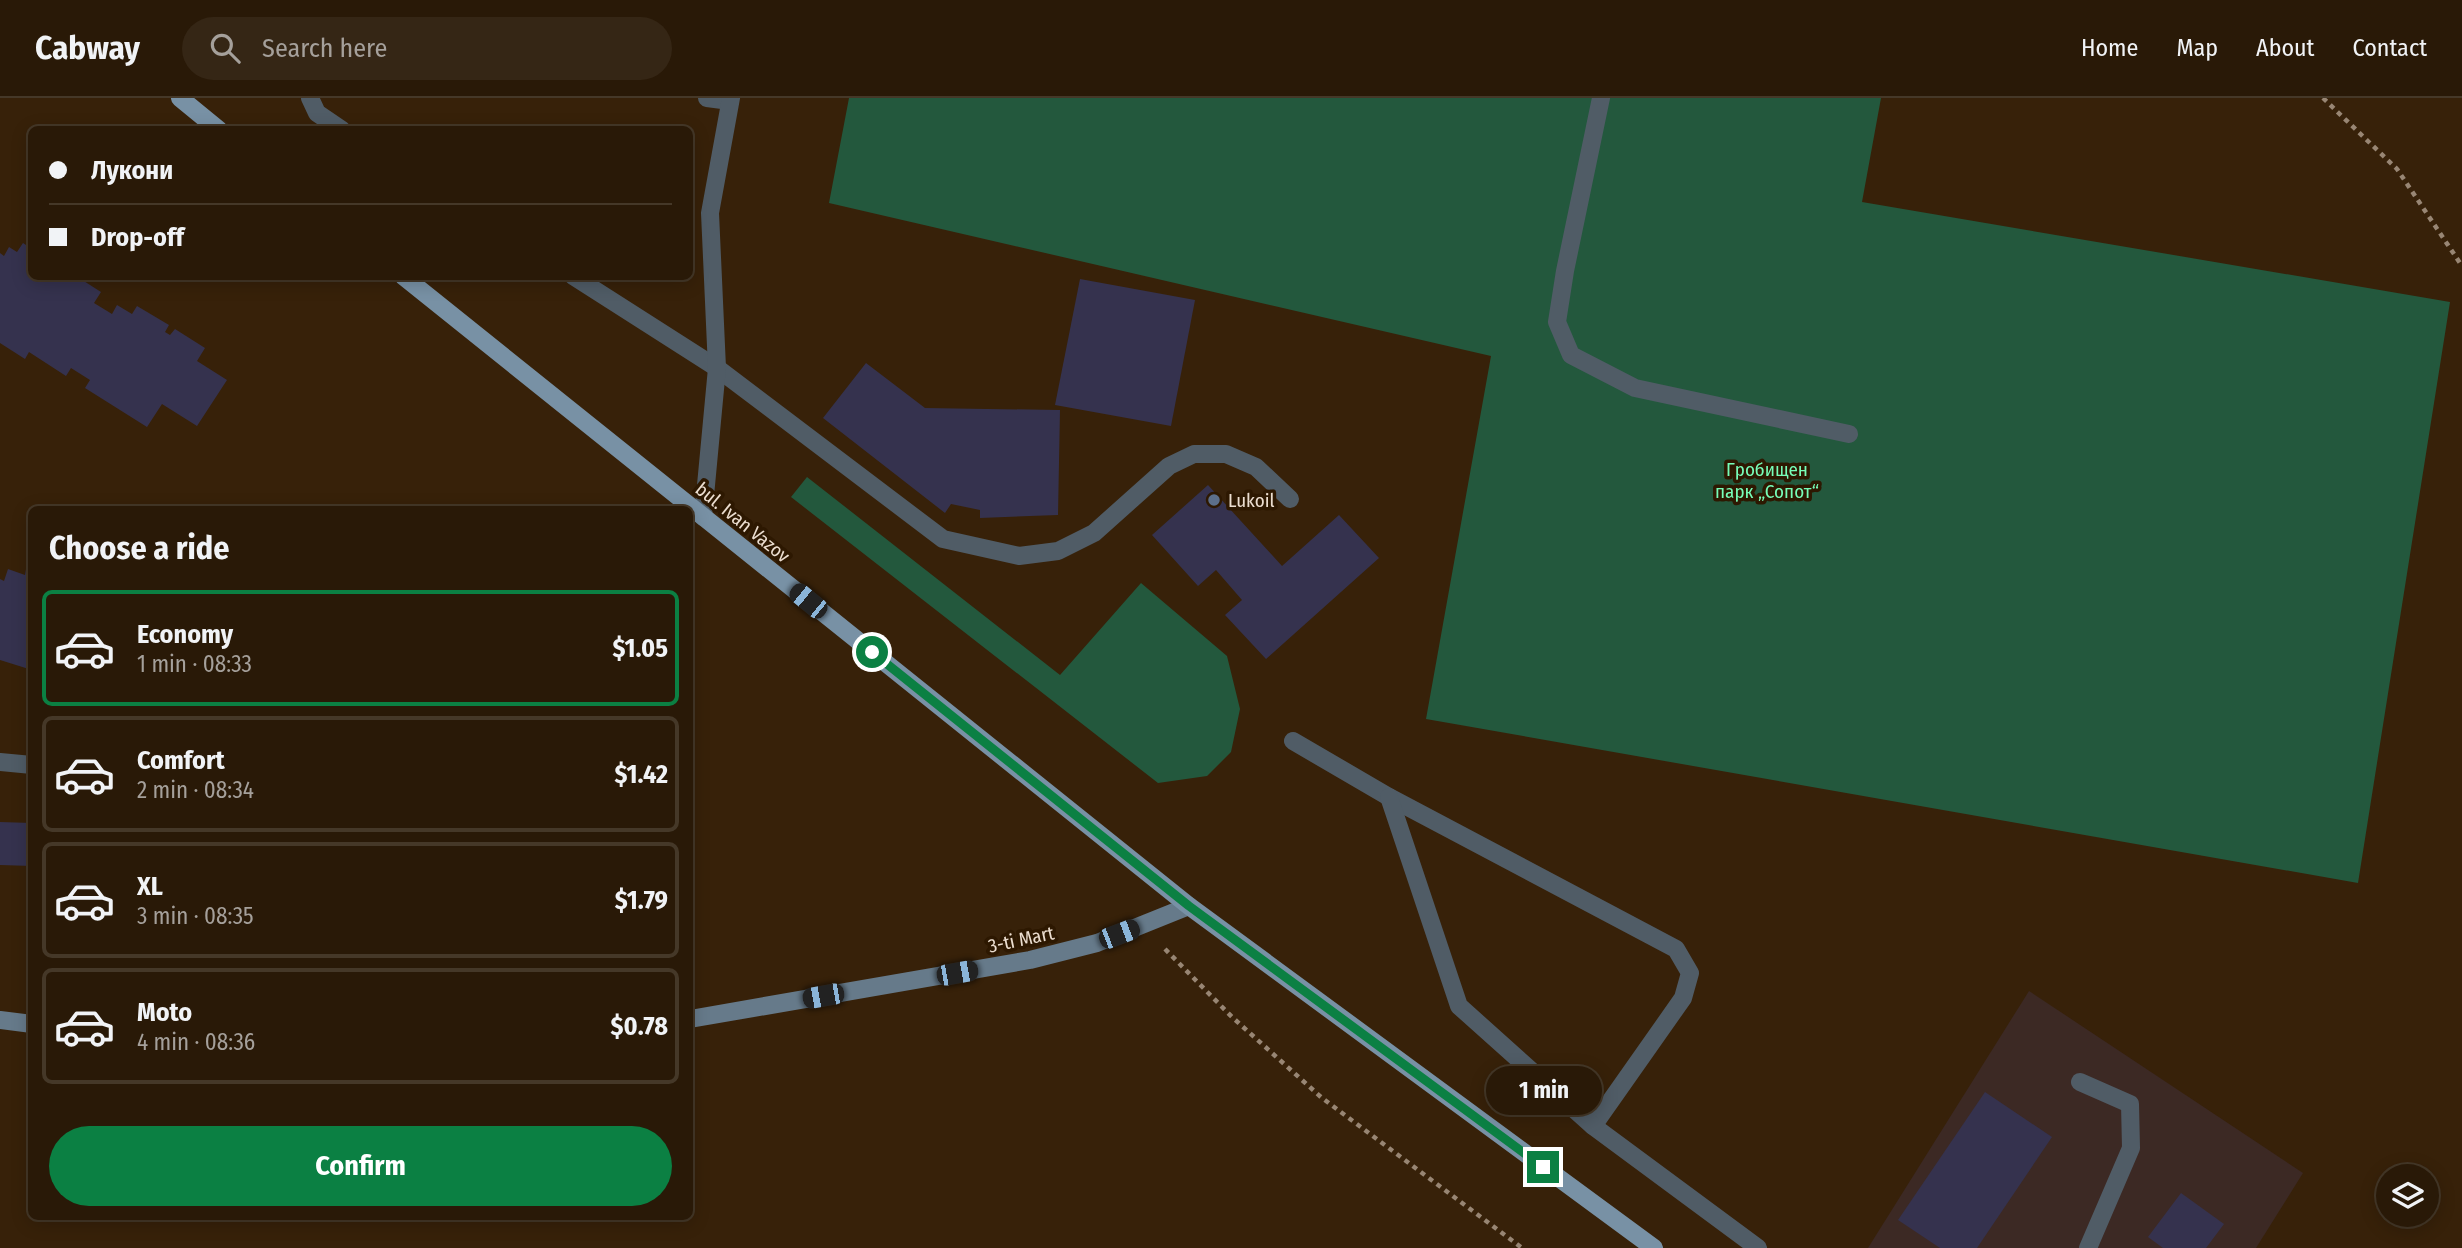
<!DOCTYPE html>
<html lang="en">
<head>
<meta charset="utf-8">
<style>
  body { margin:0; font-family:"Fira Sans Condensed",sans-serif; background:#352615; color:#f1f3f6; height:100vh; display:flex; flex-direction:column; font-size:26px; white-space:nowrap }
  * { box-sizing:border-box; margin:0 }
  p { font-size:23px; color:#a5a09b }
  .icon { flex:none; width:38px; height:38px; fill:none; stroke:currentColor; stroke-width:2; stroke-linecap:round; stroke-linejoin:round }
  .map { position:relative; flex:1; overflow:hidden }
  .side { position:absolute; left:28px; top:408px; width:665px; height:714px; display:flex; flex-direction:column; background:#291907; border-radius:10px; box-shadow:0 4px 18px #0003,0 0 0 2px #453828 }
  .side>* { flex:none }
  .guide { position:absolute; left:28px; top:28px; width:665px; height:154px; border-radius:10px; box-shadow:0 4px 18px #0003,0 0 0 2px #453828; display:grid; align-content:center; height:154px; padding:0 21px; background:#291907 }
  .buttons { position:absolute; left:2376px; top:1066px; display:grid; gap:14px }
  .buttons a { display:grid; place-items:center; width:63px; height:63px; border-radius:50%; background:#291907; box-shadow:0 4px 18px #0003,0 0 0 2px #453828; font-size:35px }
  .end { position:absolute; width:32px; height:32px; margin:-16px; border:9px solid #0b8043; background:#fff; box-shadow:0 0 0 4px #fff }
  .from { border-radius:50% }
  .bubble { position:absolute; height:49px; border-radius:24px; background:#291907; box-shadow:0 4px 18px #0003,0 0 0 2px #453828; font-size:23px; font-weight:700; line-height:49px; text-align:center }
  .car { position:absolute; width:21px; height:42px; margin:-21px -10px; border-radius:9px; box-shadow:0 0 5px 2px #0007; background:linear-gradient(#222 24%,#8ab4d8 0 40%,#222 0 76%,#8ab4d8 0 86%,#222 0) }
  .guide b { display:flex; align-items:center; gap:24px; height:66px; font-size:26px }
  .guide b+b { border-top:2px solid #453828 }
  .guide i { width:18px; height:18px; background:#f1f3f6 }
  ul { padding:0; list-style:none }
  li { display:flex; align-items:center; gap:21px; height:116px; margin:0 14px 10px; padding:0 7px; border:4px solid #453828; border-radius:10px }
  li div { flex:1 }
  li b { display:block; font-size:26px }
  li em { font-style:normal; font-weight:700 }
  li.current { border-color:#0b8043 }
  li>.icon { width:63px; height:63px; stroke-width:1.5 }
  h2 { padding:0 21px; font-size:32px; line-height:84px }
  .action { display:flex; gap:14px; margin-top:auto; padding:14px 21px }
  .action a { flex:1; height:80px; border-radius:42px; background:#0b8043; color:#fff; font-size:28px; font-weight:700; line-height:80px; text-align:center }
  header { display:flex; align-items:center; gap:42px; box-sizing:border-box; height:98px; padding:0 35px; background:#291907; border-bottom:2px solid #453828 }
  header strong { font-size:33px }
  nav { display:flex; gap:38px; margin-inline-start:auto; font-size:24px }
  .search { width:490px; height:63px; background:#352615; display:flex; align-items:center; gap:18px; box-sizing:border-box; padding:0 24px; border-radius:38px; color:#a5a09b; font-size:26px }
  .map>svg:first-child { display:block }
  .industrial { fill:#3c2924 }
  .green { fill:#23583d }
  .building { fill:#35324e }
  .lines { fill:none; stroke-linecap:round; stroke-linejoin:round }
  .path { stroke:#988674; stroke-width:4.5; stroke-dasharray:5 5; stroke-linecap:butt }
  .lane { stroke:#505c66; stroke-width:18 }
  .secondary { stroke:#667a8a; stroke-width:18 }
  .primary { stroke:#7891a5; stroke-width:18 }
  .route { stroke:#0b8043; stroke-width:9 }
  .service-dot { fill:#5c6f8a; stroke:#2d1801; stroke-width:2.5 }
  .labels { text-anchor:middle; stroke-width:7; stroke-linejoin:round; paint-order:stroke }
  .park-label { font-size:19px; fill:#77fdb8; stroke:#2d1801 }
  .poi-label { font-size:19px; fill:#ecded0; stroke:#2d1801; text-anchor:start }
  .street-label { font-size:19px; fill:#ecded0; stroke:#2d1801 }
</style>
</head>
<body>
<header>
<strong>Cabway</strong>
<div class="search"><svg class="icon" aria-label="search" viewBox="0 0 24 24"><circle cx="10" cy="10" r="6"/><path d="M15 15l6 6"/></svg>Search here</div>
<nav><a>Home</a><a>Map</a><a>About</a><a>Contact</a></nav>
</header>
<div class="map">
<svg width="2462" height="1150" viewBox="0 0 2462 1150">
  <rect width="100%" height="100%" fill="#372109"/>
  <path class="industrial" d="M2029,893L2303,1075L2256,1150H1868Z"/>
  <g class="green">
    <path d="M849,0H1881L1862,104L2450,204L2358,785L1426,621L1491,258L829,105Z"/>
    <path d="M807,379L1060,577L1141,485L1227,558L1240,611L1231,654L1207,678L1158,685L791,399Z"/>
  </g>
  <g class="building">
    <path d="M23,145L32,151V178H60L66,182L68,178H76L101,194L94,205L112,216L117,207L132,216L137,208L169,227L165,234L170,237L175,231L205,250L197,263L227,282L197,328L162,306L147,329L85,290L90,282L71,270L66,278L29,254L25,261L0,245V155L4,158L9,149L17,154Z"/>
    <path d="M1080,181L1195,202L1171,328L1055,307Z"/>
    <path d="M866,265L925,310L1060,312L1058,417L980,420V412L951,406L945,415L823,320Z"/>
    <path d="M1208,387L1282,468L1339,417L1379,460L1266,561L1225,517L1242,502L1216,472L1198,488L1152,437Z"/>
    <path d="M8,471L25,477L26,471L32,472V572L0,562V481L4,483Z"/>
    <path d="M0,724L32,725V768L0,767Z"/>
    <path d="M1985,994L2052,1039L1977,1150H1940L1898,1122Z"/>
    <path d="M2181,1095L2224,1126L2206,1150H2163L2148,1139Z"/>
  </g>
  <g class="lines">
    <g class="path">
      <path d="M2323,0L2397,71L2462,168"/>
      <path d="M1165,851L1232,919L1322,1000L1522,1150"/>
    </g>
    <g class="lane">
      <path d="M310,0L317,15L342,32"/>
      <path d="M707,0L730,3"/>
      <path d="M1601,0L1565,173L1557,224L1571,257L1635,290L1849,336"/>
      <path d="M573,178L717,270L943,441L1019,458L1058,453L1094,435L1169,368L1194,356H1226L1256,369L1290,401"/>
      <path d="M703,419L717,270L710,115L731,0"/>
      <path d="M1293,643L1389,699L1676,851L1690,875L1683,900L1593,1028"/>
      <path d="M0,664L32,667"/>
      <path d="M1389,699L1459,908L1593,1028L1758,1150"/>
      <path d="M2080,984L2130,1006L2131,1050L2088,1150"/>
    </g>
    <g class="secondary">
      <path d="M690,921L1030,862L1097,845L1189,808"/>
      <path d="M0,922L32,926"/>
    </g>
    <g class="primary">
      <path d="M180,0L219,32"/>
      <path d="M403,178L1189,808L1654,1150"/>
    </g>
  </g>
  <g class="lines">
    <path class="route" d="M872,554L1189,808L1543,1069"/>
  </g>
  <circle class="service-dot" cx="1214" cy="402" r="7"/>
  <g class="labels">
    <g class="park-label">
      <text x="1767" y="378">Гробищен<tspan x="1767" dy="22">парк „Сопот“</tspan></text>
    </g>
    <g class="poi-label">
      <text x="1228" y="409">Lukoil</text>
    </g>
    <g class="street-label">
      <text transform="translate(743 424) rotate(39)" y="7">bul. Ivan Vazov</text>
      <text transform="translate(1021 841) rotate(-12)" y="7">3-ti Mart</text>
    </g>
  </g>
</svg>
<div class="buttons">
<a><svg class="icon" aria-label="layers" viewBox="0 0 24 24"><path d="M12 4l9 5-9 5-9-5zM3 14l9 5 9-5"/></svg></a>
</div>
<i class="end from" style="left:872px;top:554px"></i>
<i class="end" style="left:1543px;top:1069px"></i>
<div class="bubble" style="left:1486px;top:968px;width:116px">1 min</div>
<i class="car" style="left:808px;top:503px;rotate:309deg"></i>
<i class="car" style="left:1119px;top:836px;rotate:69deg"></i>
<i class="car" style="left:957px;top:875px;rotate:80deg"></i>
<i class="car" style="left:823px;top:898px;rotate:260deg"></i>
<div class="guide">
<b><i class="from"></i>Лукони</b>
<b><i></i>Drop-off</b>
</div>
<section class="side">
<h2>Choose a ride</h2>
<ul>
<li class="current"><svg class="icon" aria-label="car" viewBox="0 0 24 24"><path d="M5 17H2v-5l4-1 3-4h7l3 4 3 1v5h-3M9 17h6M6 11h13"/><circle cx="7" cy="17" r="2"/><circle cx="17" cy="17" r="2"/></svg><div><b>Economy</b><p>1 min · 08:33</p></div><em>$1.05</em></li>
<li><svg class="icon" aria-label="car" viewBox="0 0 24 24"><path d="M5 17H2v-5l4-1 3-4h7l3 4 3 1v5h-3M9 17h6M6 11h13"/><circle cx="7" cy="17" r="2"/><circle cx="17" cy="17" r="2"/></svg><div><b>Comfort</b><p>2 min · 08:34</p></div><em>$1.42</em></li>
<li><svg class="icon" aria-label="car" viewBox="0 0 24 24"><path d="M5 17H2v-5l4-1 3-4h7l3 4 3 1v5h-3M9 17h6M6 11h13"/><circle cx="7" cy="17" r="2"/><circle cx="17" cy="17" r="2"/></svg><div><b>XL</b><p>3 min · 08:35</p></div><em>$1.79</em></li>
<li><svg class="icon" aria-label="car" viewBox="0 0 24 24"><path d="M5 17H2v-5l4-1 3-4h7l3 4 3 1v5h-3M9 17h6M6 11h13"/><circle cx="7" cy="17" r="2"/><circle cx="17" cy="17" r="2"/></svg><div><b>Moto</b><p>4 min · 08:36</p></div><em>$0.78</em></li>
</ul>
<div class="action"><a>Confirm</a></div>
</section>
</div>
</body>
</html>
